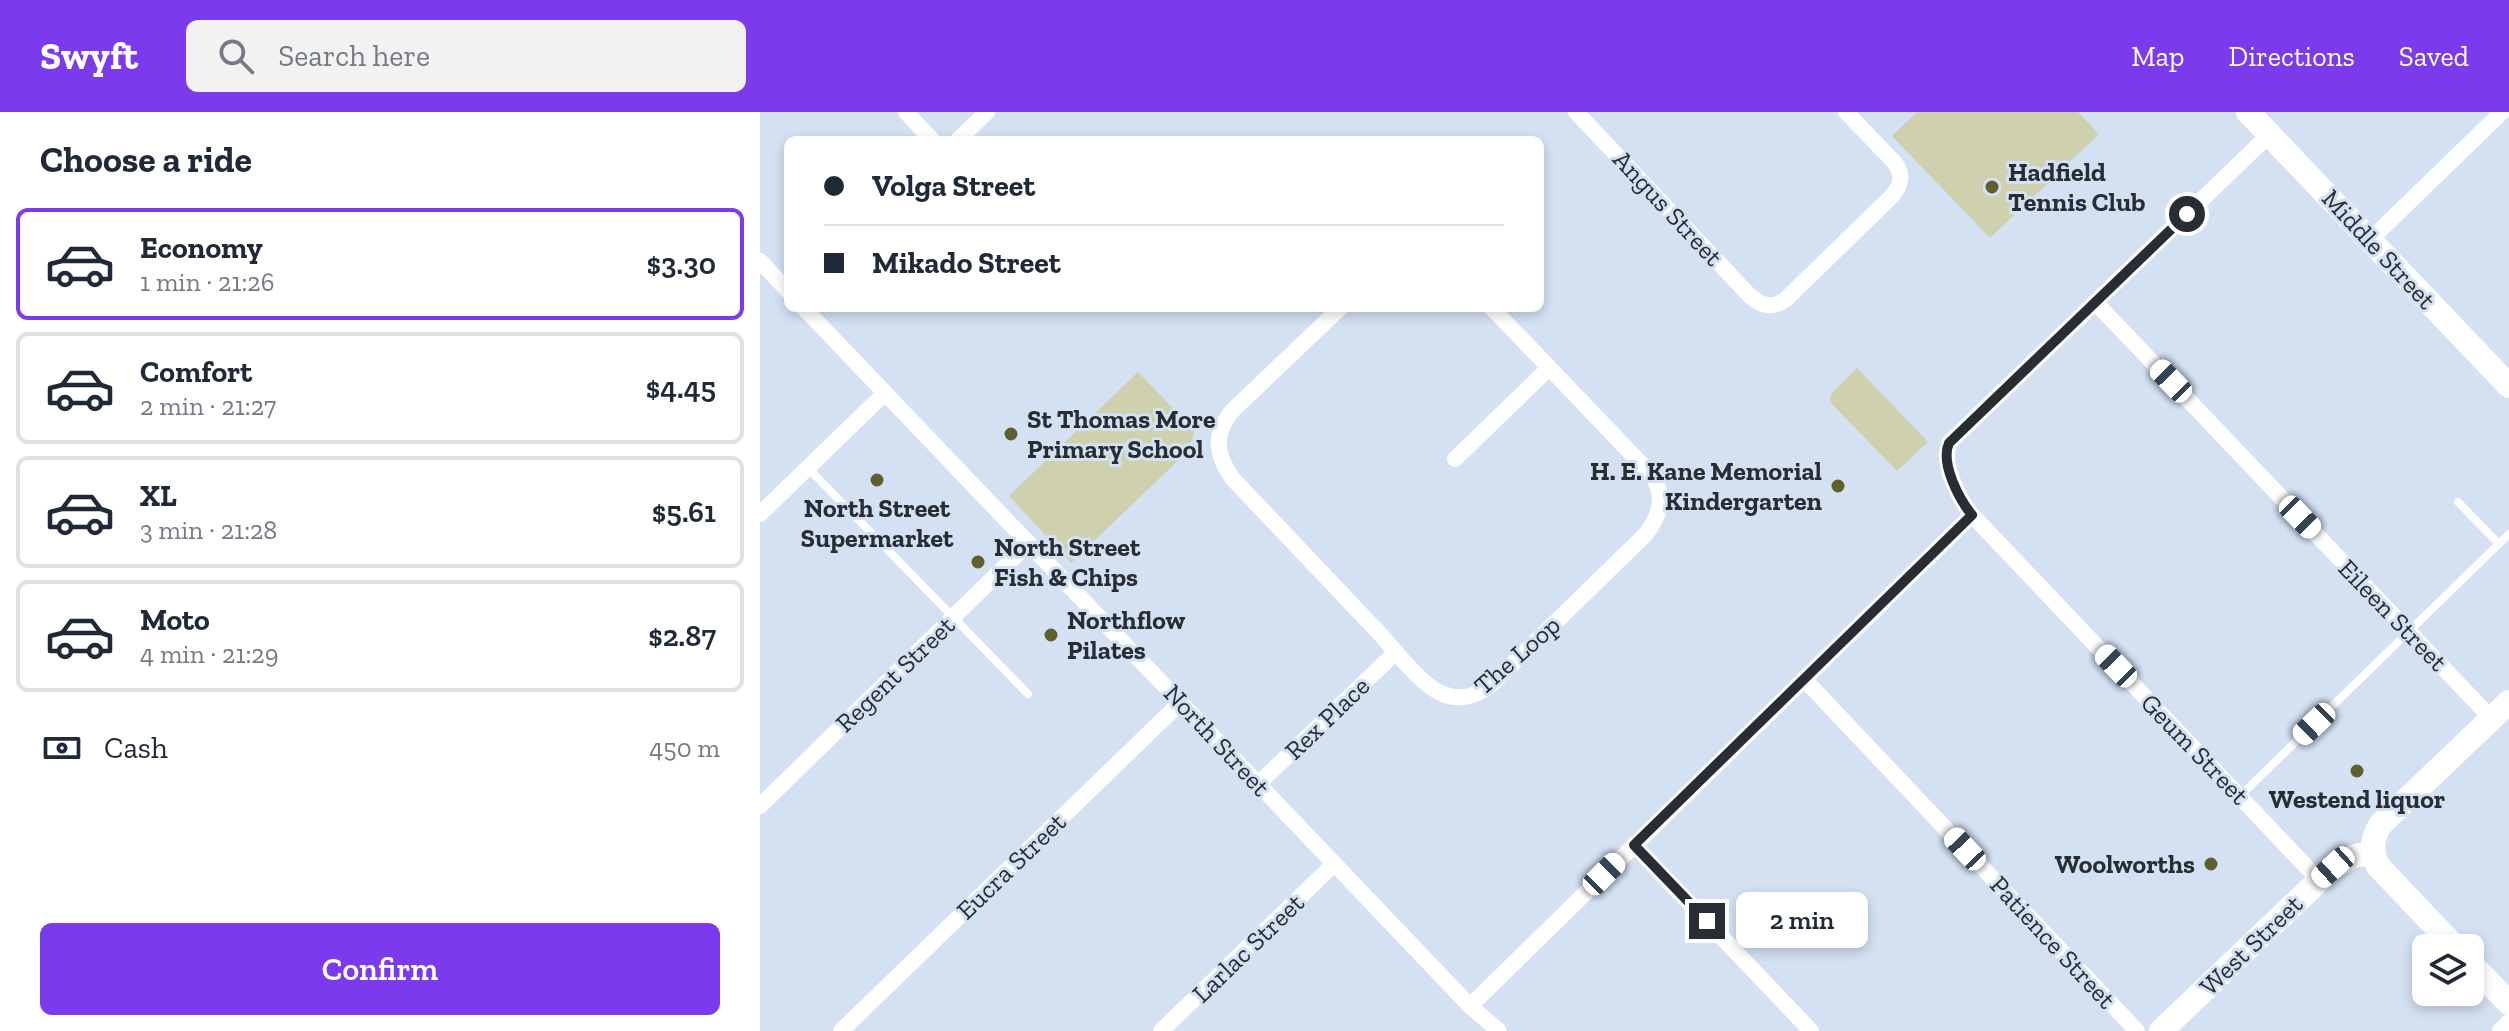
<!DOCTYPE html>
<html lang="en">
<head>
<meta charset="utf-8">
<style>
  body { margin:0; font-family:"Zilla Slab",serif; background:#f2f2f3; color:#1f2937; height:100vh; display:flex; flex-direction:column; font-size:30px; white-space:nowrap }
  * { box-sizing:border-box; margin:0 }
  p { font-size:26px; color:#747a83 }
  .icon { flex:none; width:44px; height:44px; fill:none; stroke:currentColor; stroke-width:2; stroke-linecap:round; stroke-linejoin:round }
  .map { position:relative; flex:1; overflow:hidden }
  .sheet { display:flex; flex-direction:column; background:#fff; width:760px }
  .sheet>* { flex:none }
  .guide { position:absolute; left:24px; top:24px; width:760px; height:176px; border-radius:12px; box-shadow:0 4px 12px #0003; display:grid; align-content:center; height:176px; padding:0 40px; background:#fff }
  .fabs { position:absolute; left:1652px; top:822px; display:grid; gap:16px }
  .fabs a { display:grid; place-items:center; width:72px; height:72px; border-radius:12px; background:#fff; box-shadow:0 4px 12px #0003; font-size:40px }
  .end { position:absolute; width:36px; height:36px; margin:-18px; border:10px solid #282d34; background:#fff; box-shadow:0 0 0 4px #fff }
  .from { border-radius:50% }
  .bubble { position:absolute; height:56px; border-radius:12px; background:#fff; box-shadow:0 4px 12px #0003; font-size:26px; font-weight:600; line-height:56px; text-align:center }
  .car { position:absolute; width:24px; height:48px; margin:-24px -12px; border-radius:10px; box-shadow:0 0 6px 2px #0007; background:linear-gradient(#fff 24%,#345 0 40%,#fff 0 76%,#345 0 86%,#fff 0) }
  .guide b { display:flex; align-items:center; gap:28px; height:76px; font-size:30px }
  .guide b+b { border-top:2px solid #e0e1e3 }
  .guide i { width:20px; height:20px; background:#1f2937 }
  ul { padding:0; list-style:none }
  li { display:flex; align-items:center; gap:24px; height:112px; margin:0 16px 12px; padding:0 24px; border:4px solid #e0e1e3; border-radius:12px }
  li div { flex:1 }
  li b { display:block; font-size:30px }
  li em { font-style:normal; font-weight:600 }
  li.selected { border-color:#7c3aed }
  li>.icon { width:72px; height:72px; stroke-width:1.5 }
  h2 { padding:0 40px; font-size:36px; line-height:96px }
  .pay { display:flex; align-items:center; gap:20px; height:88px; padding:0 40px; font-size:30px }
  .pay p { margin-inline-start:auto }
  .primary-button { display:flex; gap:16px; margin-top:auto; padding:16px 40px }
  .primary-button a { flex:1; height:92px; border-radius:12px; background:#7c3aed; color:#fff; font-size:32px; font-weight:600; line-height:92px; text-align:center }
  header { display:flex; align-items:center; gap:48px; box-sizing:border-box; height:112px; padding:0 40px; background:#7c3aed; color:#fff }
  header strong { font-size:38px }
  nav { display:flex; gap:44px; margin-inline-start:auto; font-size:28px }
  .search { width:560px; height:72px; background:#f2f2f3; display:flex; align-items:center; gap:20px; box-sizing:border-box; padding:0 28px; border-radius:12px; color:#747a83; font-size:30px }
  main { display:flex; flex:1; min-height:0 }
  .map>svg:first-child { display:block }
  .green { fill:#ced0ae }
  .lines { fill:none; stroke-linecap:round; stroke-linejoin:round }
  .lane { stroke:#fff; stroke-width:8 }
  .street { stroke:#fff; stroke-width:16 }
  .secondary { stroke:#fff; stroke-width:24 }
  .route { stroke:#282d34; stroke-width:10 }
  .poi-dot { fill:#5f602d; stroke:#d3e1f3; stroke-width:3 }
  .labels { text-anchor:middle; stroke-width:6; stroke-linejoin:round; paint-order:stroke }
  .poi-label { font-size:26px; font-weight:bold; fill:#282d34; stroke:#d3e1f3; text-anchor:start }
  .street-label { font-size:26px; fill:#282d34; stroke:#d3e1f3 }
</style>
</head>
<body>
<header>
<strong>Swyft</strong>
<div class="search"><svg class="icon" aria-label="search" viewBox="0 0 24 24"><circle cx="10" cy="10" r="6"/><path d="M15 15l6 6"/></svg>Search here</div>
<nav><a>Map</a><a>Directions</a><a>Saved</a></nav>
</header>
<main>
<section class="sheet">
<h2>Choose a ride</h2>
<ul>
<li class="selected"><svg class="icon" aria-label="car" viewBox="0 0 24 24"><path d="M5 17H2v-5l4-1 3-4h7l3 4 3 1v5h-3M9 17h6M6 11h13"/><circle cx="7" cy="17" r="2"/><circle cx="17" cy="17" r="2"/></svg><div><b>Economy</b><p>1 min · 21:26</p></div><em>$3.30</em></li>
<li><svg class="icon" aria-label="car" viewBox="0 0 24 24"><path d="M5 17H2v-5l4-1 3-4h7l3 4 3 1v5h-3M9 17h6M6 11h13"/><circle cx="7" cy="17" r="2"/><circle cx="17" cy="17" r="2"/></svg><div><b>Comfort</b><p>2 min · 21:27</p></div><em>$4.45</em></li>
<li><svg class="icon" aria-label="car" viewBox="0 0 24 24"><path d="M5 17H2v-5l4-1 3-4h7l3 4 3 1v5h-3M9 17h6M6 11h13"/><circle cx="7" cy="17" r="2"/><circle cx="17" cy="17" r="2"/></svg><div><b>XL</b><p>3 min · 21:28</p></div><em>$5.61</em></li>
<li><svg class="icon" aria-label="car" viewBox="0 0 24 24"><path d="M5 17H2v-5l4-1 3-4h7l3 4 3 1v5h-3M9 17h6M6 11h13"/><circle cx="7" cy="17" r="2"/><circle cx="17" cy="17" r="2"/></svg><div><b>Moto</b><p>4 min · 21:29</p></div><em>$2.87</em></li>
</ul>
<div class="pay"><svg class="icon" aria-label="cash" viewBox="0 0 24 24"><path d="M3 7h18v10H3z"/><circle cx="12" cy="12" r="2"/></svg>Cash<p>450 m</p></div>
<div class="primary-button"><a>Confirm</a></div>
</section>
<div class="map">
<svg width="1749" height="919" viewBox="0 0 1749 919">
  <rect width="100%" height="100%" fill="#d3e1f3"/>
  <g class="green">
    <path d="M1157,0H1318L1339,22L1230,126L1132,24Z"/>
    <path d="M1097,256L1168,330L1137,359L1070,290L1071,282Z"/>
    <path d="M378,260L435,319L426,341L311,451L249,384Z"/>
  </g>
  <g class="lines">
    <g class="lane">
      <path d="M48,356L268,582"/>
      <path d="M1698,390L1739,432"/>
      <path d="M1480,684L1749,422"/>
    </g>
    <g class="street">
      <path d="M146,0L172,28"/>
      <path d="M816,0L990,184C1002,194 1012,197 1025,188L1129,87C1140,76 1145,65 1135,51L1086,0"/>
      <path d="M198,28L227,0"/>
      <path d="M1610,128L1742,0"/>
      <path d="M0,149L28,179"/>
      <path d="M1335,190L1732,607"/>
      <path d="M44,196L710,894L739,919"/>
      <path d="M580,196L471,300C453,324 456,342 472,366C522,418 571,471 621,523C636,540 663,575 683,582C703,590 719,583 734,570L885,423C901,403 907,381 889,360L732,196"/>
      <path d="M695,347L789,256"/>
      <path d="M0,402L125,281"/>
      <path d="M1212,403L1559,768"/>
      <path d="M1044,567L1377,919"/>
      <path d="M498,672L636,540"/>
      <path d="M0,694L269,431"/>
      <path d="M874,733L1051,919"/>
      <path d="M710,894L1212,403C1199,387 1181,352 1189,331L1510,22"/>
      <path d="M81,919L421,590"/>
      <path d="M401,919L574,752"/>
      <path d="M1740,919L1749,910"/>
    </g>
    <g class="secondary">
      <path d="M1488,0L1749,274"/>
      <path d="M1696,836L1618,754C1610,739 1612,725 1621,712L1749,590"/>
      <path d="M1710,851L1749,891"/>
      <path d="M1401,919L1573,755L1594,744L1612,741"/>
    </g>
  </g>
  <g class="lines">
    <path class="route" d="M947,809L874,733L1212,403C1199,387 1180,351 1189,331L1427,102"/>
  </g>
  <g class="poi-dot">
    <circle cx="1232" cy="75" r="8"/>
    <circle cx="251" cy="322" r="8"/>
    <circle cx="117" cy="368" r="8"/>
    <circle cx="1078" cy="374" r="8"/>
    <circle cx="218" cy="450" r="8"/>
    <circle cx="291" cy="523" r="8"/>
    <circle cx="1597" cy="659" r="8"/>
    <circle cx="1451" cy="752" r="8"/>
  </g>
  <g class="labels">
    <g class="poi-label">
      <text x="1248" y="69">Hadfield<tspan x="1248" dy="30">Tennis Club</tspan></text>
      <text x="267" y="316">St Thomas More<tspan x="267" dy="30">Primary School</tspan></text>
      <text x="1062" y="368" text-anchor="end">H. E. Kane Memorial<tspan x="1062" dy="30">Kindergarten</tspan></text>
      <text x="117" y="405" text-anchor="middle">North Street<tspan x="117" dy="30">Supermarket</tspan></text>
      <text x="234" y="444">North Street<tspan x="234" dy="30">Fish &amp; Chips</tspan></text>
      <text x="307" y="517">Northflow<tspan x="307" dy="30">Pilates</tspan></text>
      <text x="1597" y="696" text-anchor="middle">Westend liquor</text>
      <text x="1435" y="761" text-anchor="end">Woolworths</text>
    </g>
    <g class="street-label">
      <text transform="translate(908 96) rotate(47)" y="9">Angus Street</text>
      <text transform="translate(1619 137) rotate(47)" y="9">Middle Street</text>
      <text transform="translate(1633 503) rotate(46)" y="9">Eileen Street</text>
      <text transform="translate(757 543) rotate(-41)" y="9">The Loop</text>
      <text transform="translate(135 562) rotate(-44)" y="9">Regent Street</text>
      <text transform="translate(567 606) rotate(-44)" y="9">Rex Place</text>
      <text transform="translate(457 628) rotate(47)" y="9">North Street</text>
      <text transform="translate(1435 637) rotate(46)" y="9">Geum Street</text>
      <text transform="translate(251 754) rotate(-44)" y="9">Eucra Street</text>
      <text transform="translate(1293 830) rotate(47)" y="9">Patience Street</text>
      <text transform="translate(1491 833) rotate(-44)" y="9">West Street</text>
      <text transform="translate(488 836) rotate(-44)" y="9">Larlac Street</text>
    </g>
  </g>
</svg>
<div class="fabs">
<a><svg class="icon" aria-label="layers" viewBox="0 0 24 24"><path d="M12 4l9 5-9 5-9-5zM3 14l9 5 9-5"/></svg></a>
</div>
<i class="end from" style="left:1427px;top:102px"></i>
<i class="end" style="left:947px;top:809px"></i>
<div class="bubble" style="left:976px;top:780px;width:132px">2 min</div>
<i class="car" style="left:1411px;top:269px;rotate:316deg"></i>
<i class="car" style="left:1540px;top:405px;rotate:136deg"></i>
<i class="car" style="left:1356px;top:554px;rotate:316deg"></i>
<i class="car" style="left:1554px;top:612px;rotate:226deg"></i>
<i class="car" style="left:1205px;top:737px;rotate:317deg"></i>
<i class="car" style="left:1573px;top:755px;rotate:228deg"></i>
<i class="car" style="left:844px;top:762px;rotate:45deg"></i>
<div class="guide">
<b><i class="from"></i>Volga Street</b>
<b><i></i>Mikado Street</b>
</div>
</div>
</main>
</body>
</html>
